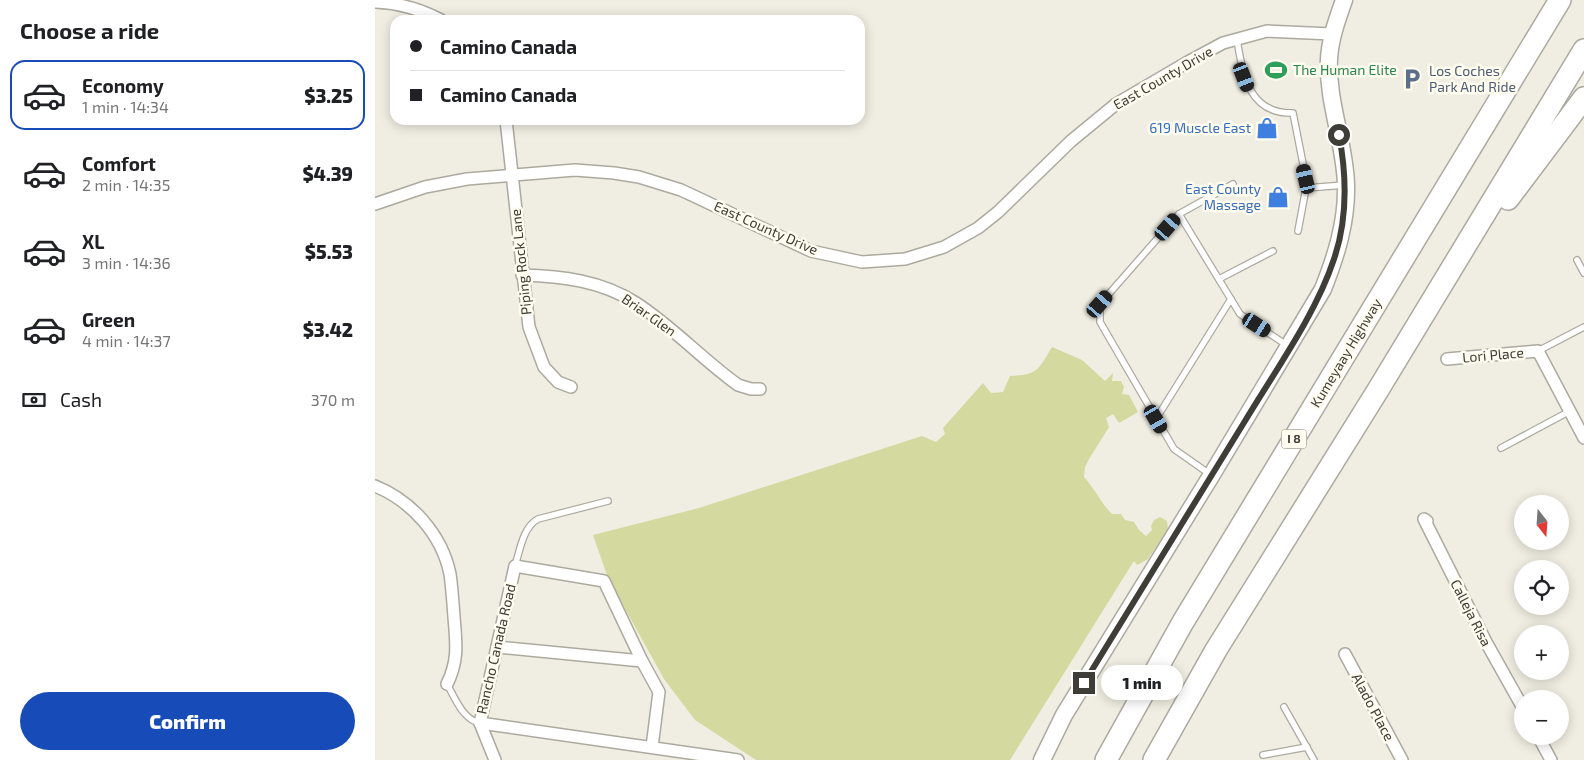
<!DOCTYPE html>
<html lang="en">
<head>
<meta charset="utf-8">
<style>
  body { margin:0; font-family:"Exo 2",sans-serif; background:#f6f6f6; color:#202124; height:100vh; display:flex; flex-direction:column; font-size:19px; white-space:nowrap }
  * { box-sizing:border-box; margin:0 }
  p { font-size:16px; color:#757577 }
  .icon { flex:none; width:28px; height:28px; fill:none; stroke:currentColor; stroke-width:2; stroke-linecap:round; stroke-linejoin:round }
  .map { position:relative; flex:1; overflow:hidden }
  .details { display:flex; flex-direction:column; background:#fff; width:375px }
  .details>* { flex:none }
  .top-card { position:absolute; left:15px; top:15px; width:475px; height:110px; border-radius:15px; box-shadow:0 2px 12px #0003; display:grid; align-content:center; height:110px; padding:0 20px; background:#fff }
  .needle { width:32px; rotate:163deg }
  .controls { position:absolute; left:1139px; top:495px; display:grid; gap:10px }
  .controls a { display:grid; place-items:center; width:55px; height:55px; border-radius:50%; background:#fff; box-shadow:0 2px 12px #0003; font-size:25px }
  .end { position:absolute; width:22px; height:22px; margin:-11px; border:6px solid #3e3d38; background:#fff; box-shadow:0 0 0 2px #fff }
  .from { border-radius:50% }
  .bubble { position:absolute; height:35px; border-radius:18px; background:#fff; box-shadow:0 2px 12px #0003; font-size:16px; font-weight:800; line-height:35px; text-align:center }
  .car { position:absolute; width:15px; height:30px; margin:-15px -8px; border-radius:6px; box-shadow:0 0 4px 1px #0007; background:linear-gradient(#222 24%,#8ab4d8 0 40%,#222 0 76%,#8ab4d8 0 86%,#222 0) }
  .top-card b { display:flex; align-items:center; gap:18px; height:48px; font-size:19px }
  .top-card b+b { border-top:1px solid #e0e0e0 }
  .top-card i { width:12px; height:12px; background:#202124 }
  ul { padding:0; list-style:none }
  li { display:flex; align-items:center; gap:15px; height:70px; margin:0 10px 8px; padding:0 10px; border:2px solid transparent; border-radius:15px }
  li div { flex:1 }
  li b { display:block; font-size:19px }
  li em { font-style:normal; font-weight:800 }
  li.selected { border-color:#174cb8 }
  li>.icon { width:45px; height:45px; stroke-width:1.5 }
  h2 { padding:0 20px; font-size:22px; line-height:60px }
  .pay { display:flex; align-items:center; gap:12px; height:55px; padding:0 20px; font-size:19px }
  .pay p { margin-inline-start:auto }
  .button { display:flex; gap:10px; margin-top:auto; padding:10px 20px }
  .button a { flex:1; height:58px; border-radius:30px; background:#174cb8; color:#fff; font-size:20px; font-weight:800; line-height:58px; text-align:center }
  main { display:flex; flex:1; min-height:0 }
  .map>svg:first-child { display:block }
  .green { fill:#d4d99f }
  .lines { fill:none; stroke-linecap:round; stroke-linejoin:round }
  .lane-casing { stroke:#acaa9f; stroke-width:8 }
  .street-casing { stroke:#acaa9f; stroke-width:14 }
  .secondary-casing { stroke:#acaa9f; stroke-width:19 }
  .highway-casing { stroke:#acaa9f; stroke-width:24 }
  .lane { stroke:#fff; stroke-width:5.5 }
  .street { stroke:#fff; stroke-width:11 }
  .secondary { stroke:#fff; stroke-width:16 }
  .highway { stroke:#fff; stroke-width:21 }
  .route { stroke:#3e3d38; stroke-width:6 }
  .labels { text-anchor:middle; stroke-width:5; stroke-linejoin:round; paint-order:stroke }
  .shield { fill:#fefbef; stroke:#78766f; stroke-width:1 }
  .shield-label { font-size:12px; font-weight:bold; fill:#3e3d38 }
  .leisure-label { font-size:14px; fill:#27864d; stroke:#fefbef; text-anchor:start }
  .service-label { font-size:14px; fill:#4e5e75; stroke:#fefbef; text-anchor:start }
  .street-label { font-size:14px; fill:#3e3d38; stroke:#fefbef }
  .shop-label { font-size:14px; fill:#366cbe; stroke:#fefbef; text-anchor:end }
</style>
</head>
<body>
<main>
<section class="details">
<h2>Choose a ride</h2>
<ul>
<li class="selected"><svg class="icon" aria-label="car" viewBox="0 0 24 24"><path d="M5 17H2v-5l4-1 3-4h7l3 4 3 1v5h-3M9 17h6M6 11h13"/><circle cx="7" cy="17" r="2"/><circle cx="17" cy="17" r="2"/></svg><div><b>Economy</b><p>1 min · 14:34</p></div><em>$3.25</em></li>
<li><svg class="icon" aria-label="car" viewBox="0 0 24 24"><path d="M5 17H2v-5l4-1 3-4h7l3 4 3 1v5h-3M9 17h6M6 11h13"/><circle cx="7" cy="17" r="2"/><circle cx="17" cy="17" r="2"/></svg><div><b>Comfort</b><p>2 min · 14:35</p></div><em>$4.39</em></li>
<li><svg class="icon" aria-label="car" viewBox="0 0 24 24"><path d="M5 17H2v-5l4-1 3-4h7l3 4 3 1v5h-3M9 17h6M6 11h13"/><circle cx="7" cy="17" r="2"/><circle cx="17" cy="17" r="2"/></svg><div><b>XL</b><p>3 min · 14:36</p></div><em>$5.53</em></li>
<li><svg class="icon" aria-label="car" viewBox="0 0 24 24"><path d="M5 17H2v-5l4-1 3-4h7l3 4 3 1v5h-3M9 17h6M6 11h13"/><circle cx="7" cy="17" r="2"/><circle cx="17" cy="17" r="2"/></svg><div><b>Green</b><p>4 min · 14:37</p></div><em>$3.42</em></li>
</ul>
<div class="pay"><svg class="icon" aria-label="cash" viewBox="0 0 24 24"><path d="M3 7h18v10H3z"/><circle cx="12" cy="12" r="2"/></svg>Cash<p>370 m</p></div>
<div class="button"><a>Confirm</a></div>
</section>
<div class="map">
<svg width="1209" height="760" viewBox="0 0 1209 760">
  <rect width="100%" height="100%" fill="#f0eee2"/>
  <path class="green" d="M677,347L707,360L730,381L738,373L737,381H746L749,387L747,394L754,395L763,412L744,423L738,414L731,418L734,427L714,459L710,467L709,477C720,489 726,503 737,514H746L750,520L759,522L764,530L771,536L777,530L776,526L779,520L785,517L792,521L793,529L773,559L762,565L759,561L757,564L635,760H381L320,720L289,679L233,578L218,535L324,508L547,436L561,442L570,434L568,428L608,383L616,393L628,392L635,376C663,375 663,370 677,347Z"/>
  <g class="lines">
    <g class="lane-casing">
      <g id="lane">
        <path d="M862,40C868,74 873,114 918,113L931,179V188L970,185"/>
        <path d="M858,184L804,214L865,314L913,346"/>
        <path d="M804,214L725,304V322L799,449L836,475"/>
        <path d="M923,231L931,188"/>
        <path d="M1202,260L1209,273"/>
        <path d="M844,279L898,251"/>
        <path d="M1163,351L1209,327"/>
        <path d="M781,419L856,299"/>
        <path d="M1126,448L1195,411"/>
        <path d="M140,566C145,550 148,527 163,519L233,501"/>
        <path d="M72,684C80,698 88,720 105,723"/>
        <path d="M909,707L939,760"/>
        <path d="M888,755L932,747"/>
      </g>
    </g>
    <g class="street-casing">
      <g id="street">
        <path d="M0,2C24,3 45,9 66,20"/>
        <path d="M131,120L154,327L169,367L183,382L196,387"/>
        <path d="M0,204L50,187L92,179L200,170L239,173L264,177L306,190L436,251L487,262L530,259L569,247L603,228L623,212L696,141L741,104L811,63L848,43L892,31L957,34"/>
        <path d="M147,275C187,276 227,281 261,303C298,327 328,360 363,385L376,389H385"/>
        <path d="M1072,359L1163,351L1209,438"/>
        <path d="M0,486C37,501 67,535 75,574C77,588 78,603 79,617C81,642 84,660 72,684"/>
        <path d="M1052,521L1049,519L1111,642L1148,708"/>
        <path d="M122,647L267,661L284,692L277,747"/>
        <path d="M970,654L1027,760"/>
        <path d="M105,723L363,760"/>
        <path d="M1163,736L1176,760"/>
        <path d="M120,760L105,723L140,566L229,581L267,661"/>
      </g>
    </g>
    <g class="secondary-casing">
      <path id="secondary" d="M667,760L689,715L836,476L948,289C961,256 972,222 971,185C970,143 952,102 954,59C955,39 962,20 969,0"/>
    </g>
    <g class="highway-casing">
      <g id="highway">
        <path d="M1133,199L1209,98"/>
        <path d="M731,760L808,622L1185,0"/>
        <path d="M779,760L841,650L1003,390L1209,50"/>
      </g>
    </g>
    <use href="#lane" class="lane"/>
    <use href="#street" class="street"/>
    <use href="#secondary" class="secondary"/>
    <use href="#highway" class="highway"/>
  </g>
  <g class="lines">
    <path class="route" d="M709,683C763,596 816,508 870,421C900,371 941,314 959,259C973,218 972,177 964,135"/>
  </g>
  <defs>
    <g id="stadium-bare" transform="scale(1.725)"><path d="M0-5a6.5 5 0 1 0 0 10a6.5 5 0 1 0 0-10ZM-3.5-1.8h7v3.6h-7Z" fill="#2e9e5b" stroke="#fefbef" stroke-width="2.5" paint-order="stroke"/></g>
    <g id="parking-bare" transform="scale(1.725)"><path d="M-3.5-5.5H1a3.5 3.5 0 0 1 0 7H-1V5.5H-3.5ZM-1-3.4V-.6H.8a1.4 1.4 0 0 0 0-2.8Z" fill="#5c6f8a" stroke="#fefbef" stroke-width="2.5" paint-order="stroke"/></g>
    <g id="shop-bare" transform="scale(1.725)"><path d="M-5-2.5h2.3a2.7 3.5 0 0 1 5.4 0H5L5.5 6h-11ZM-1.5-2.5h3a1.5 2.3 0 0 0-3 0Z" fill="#3f7fe0" stroke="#fefbef" stroke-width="2.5" paint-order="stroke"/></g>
  </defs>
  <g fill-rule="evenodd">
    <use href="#stadium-bare" x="901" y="70"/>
    <use href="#parking-bare" x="1037" y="79"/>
    <use href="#shop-bare" x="892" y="128"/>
    <use href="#shop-bare" x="903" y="197"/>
  </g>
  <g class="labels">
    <rect class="shield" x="906.5" y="429.5" width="25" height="19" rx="4"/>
    <g class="shield-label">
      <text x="919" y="443">I 8</text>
    </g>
    <g class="leisure-label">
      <text x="918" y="75">The Human Elite</text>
    </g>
    <g class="service-label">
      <text x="1054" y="76">Los Coches<tspan x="1054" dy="16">Park And Ride</tspan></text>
    </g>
    <g class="street-label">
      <text transform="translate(788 78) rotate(-30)" y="5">East County Drive</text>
      <text transform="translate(391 228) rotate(24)" y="5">East County Drive</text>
      <text transform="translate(146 262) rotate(-96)" y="5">Piping Rock Lane</text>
      <text transform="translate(274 315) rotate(35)" y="5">Briar Glen</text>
      <text transform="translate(971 353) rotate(-59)" y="5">Kumeyaay Highway</text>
      <text transform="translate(1118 355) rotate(-5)" y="5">Lori Place</text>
      <text transform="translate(1096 613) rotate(63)" y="5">Calleja Risa</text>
      <text transform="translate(121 649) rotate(-77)" y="5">Rancho Canada Road</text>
      <text transform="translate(998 707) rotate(62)" y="5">Alado Place</text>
    </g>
    <g class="shop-label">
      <text x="876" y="133">619 Muscle East</text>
      <text x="886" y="194">East County<tspan x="886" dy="16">Massage</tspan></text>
    </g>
  </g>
</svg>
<div class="controls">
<a><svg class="needle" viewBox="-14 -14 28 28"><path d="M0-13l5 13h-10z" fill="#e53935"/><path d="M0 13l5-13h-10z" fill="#757577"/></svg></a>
<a><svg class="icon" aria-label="locate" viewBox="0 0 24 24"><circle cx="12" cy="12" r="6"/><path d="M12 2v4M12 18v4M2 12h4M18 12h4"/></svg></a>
<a>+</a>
<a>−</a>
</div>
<i class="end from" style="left:964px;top:135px"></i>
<i class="end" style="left:709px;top:683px"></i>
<div class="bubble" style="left:726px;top:665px;width:82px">1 min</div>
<i class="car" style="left:869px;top:77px;rotate:159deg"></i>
<i class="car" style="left:931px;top:179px;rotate:347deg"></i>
<i class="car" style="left:793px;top:227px;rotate:41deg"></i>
<i class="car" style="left:725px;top:304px;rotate:41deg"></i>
<i class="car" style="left:882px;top:325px;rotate:123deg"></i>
<i class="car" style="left:781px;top:419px;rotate:150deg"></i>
<div class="top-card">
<b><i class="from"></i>Camino Canada</b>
<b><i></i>Camino Canada</b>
</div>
</div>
</main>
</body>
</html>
